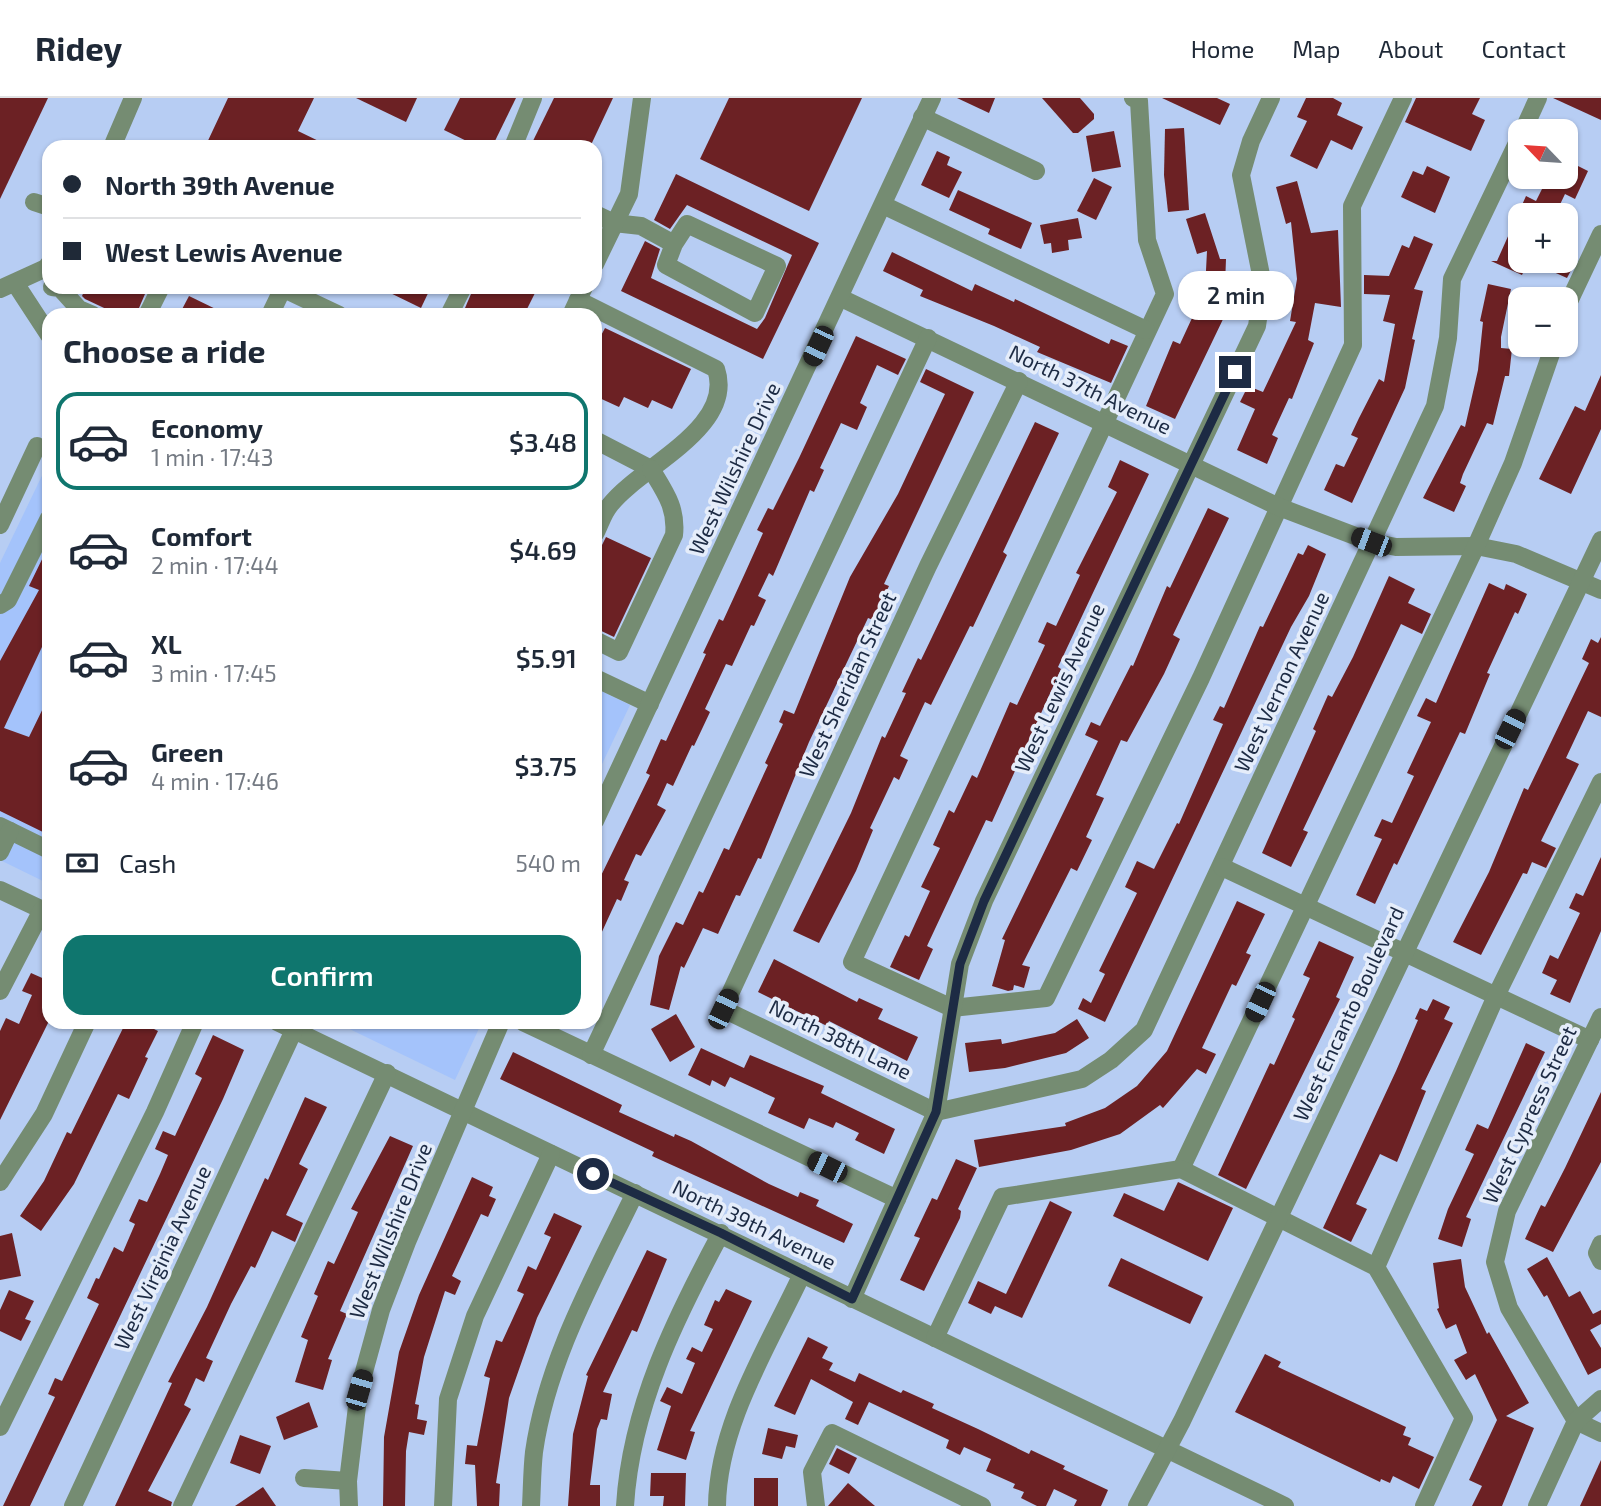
<!DOCTYPE html>
<html lang="en">
<head>
<meta charset="utf-8">
<style>
  body { margin:0; font-family:"Exo 2",sans-serif; background:#f2f2f3; color:#1f2937; height:100vh; display:flex; flex-direction:column; font-size:26px; white-space:nowrap }
  * { box-sizing:border-box; margin:0 }
  p { font-size:23px; color:#747a83 }
  .icon { flex:none; width:38px; height:38px; fill:none; stroke:currentColor; stroke-width:2; stroke-linecap:round; stroke-linejoin:round }
  .map { position:relative; flex:1; overflow:hidden }
  .side { position:absolute; left:42px; top:210px; width:560px; height:721px; display:flex; flex-direction:column; background:#fff; border-radius:21px; box-shadow:0 2px 5px #0004 }
  .side>* { flex:none }
  .hud { position:absolute; left:42px; top:42px; width:560px; height:154px; border-radius:21px; box-shadow:0 2px 5px #0004; display:grid; align-content:center; height:154px; padding:0 21px; background:#fff }
  .needle { width:46px; rotate:295deg }
  .fabs { position:absolute; left:1508px; top:21px; display:grid; gap:14px }
  .fabs a { display:grid; place-items:center; width:70px; height:70px; border-radius:14px; background:#fff; box-shadow:0 2px 5px #0004; font-size:35px }
  .end { position:absolute; width:32px; height:32px; margin:-16px; border:9px solid #1d2b44; background:#fff; box-shadow:0 0 0 4px #fff }
  .from { border-radius:50% }
  .bubble { position:absolute; height:49px; border-radius:21px; background:#fff; box-shadow:0 2px 5px #0004; font-size:23px; font-weight:600; line-height:49px; text-align:center }
  .car { position:absolute; width:21px; height:42px; margin:-21px -10px; border-radius:9px; box-shadow:0 0 5px 2px #0007; background:linear-gradient(#222 24%,#8ab4d8 0 40%,#222 0 76%,#8ab4d8 0 86%,#222 0) }
  .hud b { display:flex; align-items:center; gap:24px; height:66px; font-size:26px }
  .hud b+b { border-top:2px solid #e0e1e3 }
  .hud i { width:18px; height:18px; background:#1f2937 }
  ul { padding:0; list-style:none }
  li { display:flex; align-items:center; gap:21px; height:98px; margin:0 14px 10px; padding:0 7px; border:4px solid transparent; border-radius:21px }
  li div { flex:1 }
  li b { display:block; font-size:26px }
  li em { font-style:normal; font-weight:600 }
  li.current { border-color:#0f766e }
  li>.icon { width:63px; height:63px; stroke-width:1.5 }
  h2 { padding:0 21px; font-size:32px; line-height:84px }
  .pay { display:flex; align-items:center; gap:18px; height:77px; padding:0 21px; font-size:26px }
  .pay p { margin-inline-start:auto }
  .primary-button { display:flex; gap:14px; margin-top:auto; padding:14px 21px }
  .primary-button a { flex:1; height:80px; border-radius:21px; background:#0f766e; color:#fff; font-size:28px; font-weight:600; line-height:80px; text-align:center }
  header { display:flex; align-items:center; gap:42px; box-sizing:border-box; height:98px; padding:0 35px; background:#fff; border-bottom:2px solid #e0e1e3 }
  header strong { font-size:33px }
  nav { display:flex; gap:38px; margin-inline-start:auto; font-size:24px }
  .map>svg:first-child { display:block }
  .built { fill:#a4c3fb }
  .building { fill:#6c2124 }
  .lines { fill:none; stroke-linecap:round; stroke-linejoin:round }
  .minor { stroke:#758c72; stroke-width:18 }
  .route { stroke:#1d2b44; stroke-width:9 }
  .labels { text-anchor:middle; stroke-width:7; stroke-linejoin:round; paint-order:stroke }
  .street-label { font-size:21px; fill:#1d2b44; stroke:#e5edfa }
</style>
</head>
<body>
<header>
<strong>Ridey</strong>
<nav><a>Home</a><a>Map</a><a>About</a><a>Contact</a></nav>
</header>
<div class="map">
<svg width="1601" height="1408" viewBox="0 0 1601 1408">
  <rect width="100%" height="100%" fill="#b7cdf3"/>
  <g class="built">
    <path d="M49,363V786L0,762V465Z"/>
    <path d="M595,590L630,607L595,681Z"/>
    <path d="M335,924H482L455,982Z"/>
  </g>
  <g class="building">
    <path d="M0,0H48L0,101Z"/>
    <path d="M228,0H314L298,33L331,49H205Z"/>
    <path d="M356,0H417L406,24Z"/>
    <path d="M460,0H516L492,49H479L444,32Z"/>
    <path d="M554,0H613L590,49H530Z"/>
    <path d="M729,0H862L809,113L700,61Z"/>
    <path d="M957,0H995L989,15Z"/>
    <path d="M1042,0H1080L1094,16V21L1078,35H1073Z"/>
    <path d="M1162,0H1217L1230,6L1220,27Z"/>
    <path d="M1306,0H1333L1342,5L1337,17L1363,29L1352,52L1331,42L1317,71L1290,58L1307,23L1297,19Z"/>
    <path d="M1416,0H1480L1472,16L1485,22L1471,53L1405,24Z"/>
    <path d="M1553,0H1601V22Z"/>
    <path d="M1184,30L1189,112L1168,114L1164,77L1165,31Z"/>
    <path d="M1114,33L1121,69L1092,74L1086,38Z"/>
    <path d="M937,53L950,59L947,67L962,74L949,100L921,87Z"/>
    <path d="M1566,62L1588,73L1575,101L1565,96L1555,117H1521V163H1528L1522,177L1491,163H1497L1526,98L1536,103L1548,79H1566Z"/>
    <path d="M1427,68L1450,79L1435,115L1401,99L1413,73L1423,77Z"/>
    <path d="M676,76L819,145L763,261L621,193L645,143L660,151L651,180L757,231L765,220L792,157L687,107L670,131L654,122Z"/>
    <path d="M1094,80L1112,89L1096,122L1077,113Z"/>
    <path d="M1297,83L1311,135L1338,132L1341,209L1315,205L1308,242L1314,245L1292,301L1289,300L1272,337L1278,340L1267,366L1237,352L1255,311L1240,304L1248,288L1263,294L1296,224L1290,223L1297,181L1291,124L1286,126L1276,89Z"/>
    <path d="M958,92L1032,125L1021,151L988,136L990,131L949,112Z"/>
    <path d="M1205,115L1220,161H1226L1224,214L1226,215L1175,321L1146,308L1173,243L1180,246L1205,192L1207,153L1197,156L1186,121Z"/>
    <path d="M1078,120L1082,140L1068,142L1069,152L1052,155L1051,145L1044,146L1040,127Z"/>
    <path d="M1414,138L1433,146L1414,191L1423,193L1412,241L1415,242L1405,290L1352,405L1324,392L1336,366L1344,369L1358,340L1351,337L1359,320L1379,281L1384,284L1395,226L1383,223L1390,197L1364,196V177L1389,178L1402,147L1409,150Z"/>
    <path d="M892,154L972,193L975,186L1014,204L1015,201L1109,246L1111,241L1128,248L1111,285L1037,254L1040,249L994,228L920,198L923,192L883,173Z"/>
    <path d="M1529,163H1576L1567,180Z"/>
    <path d="M1488,186L1511,191L1501,239V250L1512,251L1509,278H1505L1493,327L1487,325L1463,376L1460,385L1466,388L1454,414L1423,400L1461,327L1465,329L1478,272L1483,224L1480,223Z"/>
    <path d="M86,189H148L136,217H119L85,201L82,198Z"/>
    <path d="M378,189H431L421,210Z"/>
    <path d="M538,189L524,217H462L474,189Z"/>
    <path d="M189,198L228,217H179Z"/>
    <path d="M605,230L691,271L672,311L652,302L648,310L624,299L619,309L595,298V249Z"/>
    <path d="M856,238L906,261L898,277L877,267L860,305L867,309L857,332L841,325L820,370L824,372L814,394L810,392L773,478L769,475L758,498L766,502L754,528L751,527L732,568L726,566L705,611L710,614L694,648L692,647L673,688L667,685L657,707L666,712L641,758L636,756L624,782L629,784L621,803L617,801L595,849V790L650,677L646,675L661,641L666,643L706,556L703,555L719,521L723,523L745,475L763,435L757,432L768,410L773,412L799,360Z"/>
    <path d="M926,271L974,294L884,486L889,488L873,522L868,520L809,644L761,761L758,760L740,798L736,797L718,836L703,830L684,870L681,868L669,912L650,907L659,858L676,824L683,827L699,793L703,795L724,750L729,752L768,667L765,665L783,626L779,624L784,612L794,616L850,479L898,396L945,296L920,284Z"/>
    <path d="M1601,277V331L1571,396L1539,381L1575,308L1585,313Z"/>
    <path d="M1035,324L1059,335L1003,454L1007,457L973,529L970,528L931,607L925,604L900,658L908,662L899,682L894,679L870,730L873,732L856,773L819,845L793,833L851,715L882,638L885,640L906,595L902,594L918,560L921,562Z"/>
    <path d="M1120,362L1149,376L1058,569L1061,571L992,724L986,722L927,848L933,851L919,882L890,869L905,837L909,839L930,793L921,789L940,750L933,747L949,712L954,715L972,677L977,680L1010,604L1017,607L1045,547L1038,544L1047,524L1056,528L1080,477L1076,475L1117,394L1108,389Z"/>
    <path d="M1208,410L1229,420L1173,537L1180,541L1164,576L1127,644L1121,642L1096,697L1104,700L1086,739L1092,742L1077,773L1071,770L1022,867L1030,869L1024,890L1014,887L1013,892L1008,893L992,888L1005,842L1002,841L1098,643L1085,637L1091,624L1100,628L1131,567L1133,568L1167,488L1170,490Z"/>
    <path d="M606,439L651,460L614,539L595,530V461Z"/>
    <path d="M49,447V534L4,630L29,639L49,598V737L0,713V563L39,492L29,488Z"/>
    <path d="M1308,447L1326,456L1309,498L1291,529L1105,924L1078,911L1083,900L1091,905L1105,876L1099,873L1137,795L1125,789L1137,763L1154,771L1177,725L1179,726L1223,626L1213,622L1220,608L1224,610L1260,528L1263,529L1298,455L1303,457Z"/>
    <path d="M1389,478L1415,491L1408,505L1431,516L1422,536L1401,526L1303,732L1308,734L1291,769L1262,755L1316,633L1313,631L1328,597L1332,599L1353,559Z"/>
    <path d="M1489,485L1504,492L1506,486L1527,496L1518,516L1515,514L1487,575L1490,576L1465,636L1460,634L1397,767L1394,765L1375,806L1356,797L1382,741L1374,738L1382,721L1392,725L1414,678L1407,675L1431,624L1417,618L1426,600L1436,605Z"/>
    <path d="M1601,539V619L1588,613L1566,660L1579,666L1541,743L1556,750L1546,770L1532,764L1527,776L1523,775L1481,857L1453,844L1489,774L1524,690L1528,692L1589,565L1582,561L1591,541L1598,545Z"/>
    <path d="M1601,759V833L1570,905L1550,896L1557,882L1542,875L1550,857L1558,861L1580,815L1569,810L1576,795L1583,798Z"/>
    <path d="M1237,803L1265,816L1246,855L1251,857L1236,888L1232,886L1202,950L1216,956L1206,976L1197,971L1163,1010L1160,1007L1120,1036L1071,1052L979,1069L974,1042L1066,1028L1065,1025L1105,1010L1137,988L1167,953Z"/>
    <path d="M1319,843L1354,859L1336,899L1340,901L1246,1091L1218,1077L1270,965L1274,967L1295,921L1292,919L1310,880L1303,877Z"/>
    <path d="M774,861L857,904L859,900L883,911L878,921L918,939L907,963L829,923L827,928L758,894Z"/>
    <path d="M31,875L49,883V923L0,1022V933L6,920L19,926L32,897L22,893Z"/>
    <path d="M1433,901L1450,909L1444,921L1453,925L1421,991L1426,993L1397,1064L1380,1056L1356,1106L1367,1111L1351,1144L1323,1130L1396,973L1418,922L1415,921L1420,910L1427,913Z"/>
    <path d="M676,916L695,949L670,964L651,931Z"/>
    <path d="M1077,921L1089,940L1066,955L1005,970L969,974L965,945L1001,941L1002,946L1055,935Z"/>
    <path d="M126,924H155L152,930L158,933L145,959L148,960L129,1001L118,996L74,1086L41,1133L20,1118L44,1083L67,1034L71,1036Z"/>
    <path d="M213,937L244,952L223,1001L30,1408H3L55,1299L48,1296L55,1280L62,1283L99,1206L87,1200L96,1180L99,1181L114,1149L123,1154L135,1126L129,1123L139,1101L147,1104L160,1076L168,1057L155,1051L163,1033L175,1038L202,980L195,976Z"/>
    <path d="M1526,945L1545,954L1466,1119L1471,1121L1462,1149L1438,1141L1448,1111L1474,1056L1465,1052L1477,1026L1488,1031Z"/>
    <path d="M701,950L744,970L750,957L824,988L821,995L895,1031L884,1056L855,1042L859,1035L836,1024L833,1030L809,1020L804,1031L768,1015L775,1000L730,979L725,989L712,982L710,988L688,977Z"/>
    <path d="M513,954L622,1007L619,1014L674,1039L675,1036L691,1043L769,1086L798,1099L800,1094L819,1102L816,1108L853,1126L844,1145L652,1058L654,1054L500,981Z"/>
    <path d="M1601,994V1064L1553,1154L1525,1141L1541,1107L1545,1109L1565,1070Z"/>
    <path d="M305,999L327,1009L299,1066L308,1071L286,1117L303,1125L295,1144L272,1133L255,1170L251,1168L231,1206L206,1260L213,1263L204,1284L196,1280L184,1307L191,1311L148,1393L172,1404L171,1408H115L172,1285L168,1284L207,1209L265,1080L268,1082Z"/>
    <path d="M390,1038L413,1048L340,1213L347,1216L328,1261L332,1262L323,1292L295,1284L308,1242L301,1239L318,1198L314,1196L328,1163L334,1166L358,1114L351,1111Z"/>
    <path d="M956,1061L977,1070L958,1111L961,1113L960,1120L924,1193L900,1182L920,1140L914,1138L932,1100L937,1102Z"/>
    <path d="M472,1079L493,1089L489,1098L496,1101L488,1119L481,1116L452,1178L461,1183L455,1197L445,1193L424,1259L415,1306L419,1307L417,1321L427,1323L424,1337L409,1334L406,1353L405,1408H383L384,1339L399,1254L419,1197Z"/>
    <path d="M1178,1084L1233,1110L1208,1163L1113,1118L1124,1095L1164,1113Z"/>
    <path d="M1050,1103L1072,1114L1022,1220L995,1208L991,1216L968,1205L978,1183L1006,1196Z"/>
    <path d="M554,1115L582,1128L537,1220L509,1300L496,1385L500,1386L499,1408H477L475,1367L465,1366L467,1347L477,1348L490,1280L484,1278L496,1242L502,1244L524,1196L517,1193L528,1168L536,1172L551,1139L544,1136Z"/>
    <path d="M12,1135L21,1178L0,1182V1138Z"/>
    <path d="M647,1152L667,1161L637,1234L632,1232L603,1294L612,1296L607,1322L601,1321L597,1331L590,1387H600V1408H568L573,1336L588,1278L586,1277Z"/>
    <path d="M1547,1159L1569,1199L1580,1193L1593,1216L1601,1212V1226L1590,1232L1601,1250V1270L1588,1277L1547,1197L1544,1199L1527,1171Z"/>
    <path d="M1121,1160L1203,1199L1190,1226L1108,1188Z"/>
    <path d="M1461,1161L1465,1189L1487,1236L1489,1234L1529,1305L1506,1318L1534,1330L1502,1408H1472L1482,1388L1469,1382L1497,1322L1475,1276L1466,1282L1454,1262L1467,1255L1456,1226L1446,1231L1437,1211L1439,1210L1433,1165Z"/>
    <path d="M726,1191L752,1203L690,1333L695,1334L686,1362L657,1352L671,1308L660,1303L667,1289L682,1296L695,1265L686,1261L692,1249L702,1254L713,1231L704,1227L715,1202L719,1204Z"/>
    <path d="M9,1192L34,1203L25,1221L31,1223L21,1243L0,1233V1212Z"/>
    <path d="M808,1239L828,1249L822,1260L833,1265L829,1272L855,1284L859,1275L901,1295L903,1292L934,1306L932,1310L978,1331L1029,1356L1031,1352L1065,1368L1063,1371L1108,1392L1101,1408H1074L1077,1402L1054,1391L1046,1408H1037L1021,1400L1024,1394L1013,1390L1015,1386L986,1373L991,1361L964,1349L960,1357L946,1350L949,1342L869,1304L858,1327L845,1321L853,1304L811,1281L795,1317L774,1308Z"/>
    <path d="M1265,1256L1281,1264L1278,1269L1406,1329L1403,1337L1411,1340L1408,1347L1434,1359L1419,1391L1393,1378L1390,1385L1381,1381L1380,1384L1235,1314Z"/>
    <path d="M309,1304L318,1329L284,1342L276,1319Z"/>
    <path d="M768,1330L798,1337L795,1350L786,1348L782,1361L762,1356Z"/>
    <path d="M240,1337L271,1348L260,1376L230,1365Z"/>
    <path d="M837,1350L857,1360L849,1376L829,1366Z"/>
    <path d="M1601,1362V1408H1580Z"/>
    <path d="M651,1375H686L685,1408H663L664,1398H650Z"/>
    <rect x="754" y="1380" width="24" height="28"/>
    <path d="M848,1385L875,1408H828Z"/>
    <path d="M263,1389L276,1408H235Z"/>
  </g>
  <g class="lines">
    <g class="minor">
      <path d="M1133,0L1139,3L1147,142L1165,196L852,864L952,910L1046,900L1201,580L1353,247L1352,108L1403,0"/>
      <path d="M922,19L1036,73"/>
      <path d="M1523,33L1538,0"/>
      <path d="M112,49L133,0"/>
      <path d="M513,49L533,0"/>
      <path d="M34,104L49,109"/>
      <path d="M883,107L1146,232"/>
      <path d="M595,116L614,125L641,128L674,146L666,167L755,215L777,168L687,126L674,146"/>
      <path d="M595,166L629,96L642,0"/>
      <path d="M15,185L49,237"/>
      <path d="M52,189L60,190L79,211L93,217"/>
      <path d="M280,189L339,217"/>
      <path d="M0,191L46,170L49,166"/>
      <path d="M841,200L1279,409L1371,444L1396,449L1476,448L1516,456L1601,492"/>
      <path d="M578,202L716,271C736,330 639,369 610,407C603,415 600,427 595,436"/>
      <path d="M1566,210L1601,136"/>
      <path d="M147,217L161,189"/>
      <path d="M270,217L283,190"/>
      <path d="M449,217L463,189"/>
      <path d="M571,217L584,189"/>
      <path d="M1019,283L928,468L723,911L936,1014L1082,981L1111,962L1144,932L1435,308L1448,240L1452,181L1521,37"/>
      <path d="M595,342L651,371"/>
      <path d="M0,427L37,348"/>
      <path d="M0,507L8,502L49,420"/>
      <path d="M595,542L619,554L674,437C677,410 665,394 651,371"/>
      <path d="M595,580L650,606"/>
      <path d="M595,723L932,0"/>
      <path d="M0,728L49,752"/>
      <path d="M0,754L10,733"/>
      <path d="M1222,769L1590,942"/>
      <path d="M0,792L49,815"/>
      <path d="M0,893L42,812"/>
      <path d="M1601,919L1507,1113L1495,1164L1509,1210L1576,1323L1601,1335"/>
      <path d="M277,924L1285,1408"/>
      <path d="M523,924L897,1101"/>
      <path d="M591,957L928,240"/>
      <path d="M1181,1071L1476,448L1513,365L1554,247"/>
      <path d="M0,1084L44,1016L87,924"/>
      <path d="M1601,1146L1597,1155L1601,1163"/>
      <path d="M1376,1169L1496,898L1601,684"/>
      <path d="M852,1201L936,1014L960,866L984,803L1257,228L1263,187L1241,77L1251,43L1271,0"/>
      <path d="M935,1240L1002,1099L1181,1071L1376,1169L1464,1320L1424,1408"/>
      <path d="M0,1329L155,1014L195,924"/>
      <path d="M304,1380L348,1383"/>
      <path d="M73,1408L294,932"/>
      <path d="M182,1408L387,975"/>
      <path d="M349,1408L348,1383L359,1292L381,1212L407,1144L501,924"/>
      <path d="M443,1408L448,1301L475,1218L551,1056"/>
      <path d="M531,1408C532,1390 532,1372 534,1354C547,1262 595,1178 635,1095"/>
      <path d="M625,1408C631,1309 675,1221 721,1135"/>
      <path d="M717,1408C718,1326 768,1249 802,1176"/>
      <path d="M816,1408L812,1374L832,1335L982,1408"/>
      <path d="M1137,1408L1182,1323L1601,442"/>
      <path d="M1537,1408L1576,1323L1601,1301"/>
    </g>
  </g>
  <g class="lines">
    <path class="route" d="M593,1076L721,1135L852,1201L936,1014L960,866L984,803L1235,274"/>
  </g>
  <g class="labels">
    <g class="street-label">
      <text transform="translate(1090 292) rotate(26)" y="7">North 37th Avenue</text>
      <text transform="translate(735 371) rotate(-65)" y="7">West Wilshire Drive</text>
      <text transform="translate(1282 584) rotate(-65)" y="7">West Vernon Avenue</text>
      <text transform="translate(848 587) rotate(-65)" y="7">West Sheridan Street</text>
      <text transform="translate(1060 590) rotate(-65)" y="7">West Lewis Avenue</text>
      <text transform="translate(1349 916) rotate(-65)" y="7">West Encanto Boulevard</text>
      <text transform="translate(840 942) rotate(26)" y="7">North 38th Lane</text>
      <text transform="translate(1530 1017) rotate(-65)" y="7">West Cypress Street</text>
      <text transform="translate(754 1127) rotate(26)" y="7">North 39th Avenue</text>
      <text transform="translate(391 1133) rotate(-68)" y="7">West Wilshire Drive</text>
      <text transform="translate(163 1160) rotate(-65)" y="7">West Virginia Avenue</text>
    </g>
  </g>
</svg>
<div class="fabs">
<a><svg class="needle" viewBox="-14 -14 28 28"><path d="M0-13l5 13h-10z" fill="#e53935"/><path d="M0 13l5-13h-10z" fill="#747a83"/></svg></a>
<a>+</a>
<a>−</a>
</div>
<i class="end from" style="left:593px;top:1076px"></i>
<i class="end" style="left:1235px;top:274px"></i>
<div class="bubble" style="left:1178px;top:173px;width:116px">2 min</div>
<i class="car" style="left:818px;top:248px;rotate:205deg"></i>
<i class="car" style="left:1371px;top:444px;rotate:291deg"></i>
<i class="car" style="left:1510px;top:631px;rotate:26deg"></i>
<i class="car" style="left:1260px;top:904px;rotate:205deg"></i>
<i class="car" style="left:723px;top:911px;rotate:25deg"></i>
<i class="car" style="left:827px;top:1069px;rotate:296deg"></i>
<i class="car" style="left:359px;top:1292px;rotate:16deg"></i>
<div class="hud">
<b><i class="from"></i>North 39th Avenue</b>
<b><i></i>West Lewis Avenue</b>
</div>
<section class="side">
<h2>Choose a ride</h2>
<ul>
<li class="current"><svg class="icon" aria-label="car" viewBox="0 0 24 24"><path d="M5 17H2v-5l4-1 3-4h7l3 4 3 1v5h-3M9 17h6M6 11h13"/><circle cx="7" cy="17" r="2"/><circle cx="17" cy="17" r="2"/></svg><div><b>Economy</b><p>1 min · 17:43</p></div><em>$3.48</em></li>
<li><svg class="icon" aria-label="car" viewBox="0 0 24 24"><path d="M5 17H2v-5l4-1 3-4h7l3 4 3 1v5h-3M9 17h6M6 11h13"/><circle cx="7" cy="17" r="2"/><circle cx="17" cy="17" r="2"/></svg><div><b>Comfort</b><p>2 min · 17:44</p></div><em>$4.69</em></li>
<li><svg class="icon" aria-label="car" viewBox="0 0 24 24"><path d="M5 17H2v-5l4-1 3-4h7l3 4 3 1v5h-3M9 17h6M6 11h13"/><circle cx="7" cy="17" r="2"/><circle cx="17" cy="17" r="2"/></svg><div><b>XL</b><p>3 min · 17:45</p></div><em>$5.91</em></li>
<li><svg class="icon" aria-label="car" viewBox="0 0 24 24"><path d="M5 17H2v-5l4-1 3-4h7l3 4 3 1v5h-3M9 17h6M6 11h13"/><circle cx="7" cy="17" r="2"/><circle cx="17" cy="17" r="2"/></svg><div><b>Green</b><p>4 min · 17:46</p></div><em>$3.75</em></li>
</ul>
<div class="pay"><svg class="icon" aria-label="cash" viewBox="0 0 24 24"><path d="M3 7h18v10H3z"/><circle cx="12" cy="12" r="2"/></svg>Cash<p>540 m</p></div>
<div class="primary-button"><a>Confirm</a></div>
</section>
</div>
</body>
</html>
